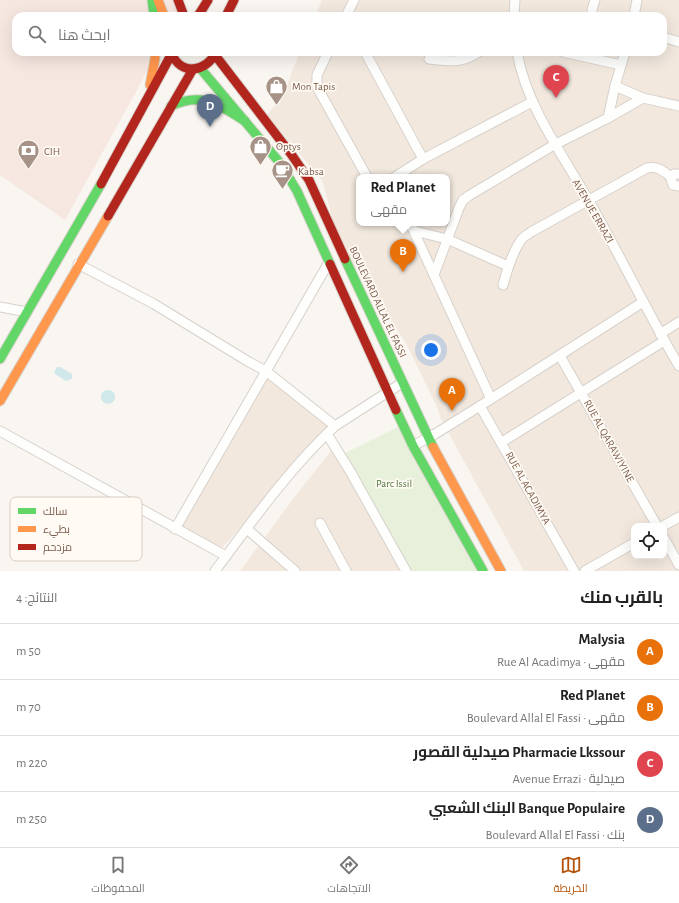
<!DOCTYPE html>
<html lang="ar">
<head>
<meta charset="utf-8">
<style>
  :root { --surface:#fff; --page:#f2f2f2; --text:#222; --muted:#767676; --line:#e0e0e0; --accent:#b45309 }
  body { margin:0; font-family:"Alegreya Sans",Cairo,sans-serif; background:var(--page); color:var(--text); direction:rtl }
  .controls { position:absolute; right:12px; bottom:12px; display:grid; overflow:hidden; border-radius:8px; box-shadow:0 4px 16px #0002 }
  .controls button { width:36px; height:36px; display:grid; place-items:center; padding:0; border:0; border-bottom:1px solid var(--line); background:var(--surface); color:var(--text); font:20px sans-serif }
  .you { position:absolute; left:431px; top:350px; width:14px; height:14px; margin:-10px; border:3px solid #fff; border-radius:50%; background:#1a73e8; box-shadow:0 0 0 6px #1a73e833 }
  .badge { display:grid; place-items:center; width:26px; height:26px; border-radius:50%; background:var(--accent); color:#fff; font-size:13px; font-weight:700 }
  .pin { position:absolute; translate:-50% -33px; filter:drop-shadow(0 1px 2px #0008) }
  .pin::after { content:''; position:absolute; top:21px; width:14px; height:12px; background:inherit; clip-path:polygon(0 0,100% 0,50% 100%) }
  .popup { position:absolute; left:356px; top:174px; width:94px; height:52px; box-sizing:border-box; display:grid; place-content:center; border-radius:8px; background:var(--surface); filter:drop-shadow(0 1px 3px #0005); font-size:13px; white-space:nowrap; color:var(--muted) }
  .popup b { font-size:15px; color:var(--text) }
  .popup::after { content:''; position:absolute; left:50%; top:100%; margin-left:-8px; border:8px solid transparent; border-top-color:var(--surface) }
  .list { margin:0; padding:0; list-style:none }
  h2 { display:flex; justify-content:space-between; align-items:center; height:52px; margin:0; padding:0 16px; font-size:17px }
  h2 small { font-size:13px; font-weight:400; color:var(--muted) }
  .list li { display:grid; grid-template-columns:26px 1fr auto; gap:12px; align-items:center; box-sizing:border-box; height:56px; padding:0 16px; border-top:1px solid var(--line) }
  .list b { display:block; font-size:15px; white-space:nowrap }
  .list p { margin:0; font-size:13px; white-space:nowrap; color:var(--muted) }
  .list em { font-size:13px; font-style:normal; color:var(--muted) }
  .icon { flex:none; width:22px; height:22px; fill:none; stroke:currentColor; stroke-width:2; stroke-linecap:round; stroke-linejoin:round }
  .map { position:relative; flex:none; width:679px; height:571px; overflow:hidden; direction:ltr }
  .search { position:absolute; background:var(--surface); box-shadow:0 4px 16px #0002; left:12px; right:12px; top:12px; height:44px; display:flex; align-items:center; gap:10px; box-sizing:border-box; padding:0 14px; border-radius:12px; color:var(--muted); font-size:15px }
  .sheet { height:276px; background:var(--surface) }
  nav { display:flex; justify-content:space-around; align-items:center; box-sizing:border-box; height:56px; border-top:1px solid var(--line); background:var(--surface); font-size:11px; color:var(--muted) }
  nav a { display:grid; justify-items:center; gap:2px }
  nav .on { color:var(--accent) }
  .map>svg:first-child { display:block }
  .residential { fill:#f2e8de; fill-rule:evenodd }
  .commercial { fill:#f6e8e1 }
  .green { fill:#e7f0db }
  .water { fill:#d0e8ea }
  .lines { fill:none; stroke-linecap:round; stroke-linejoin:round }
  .street-casing { stroke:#d7d1cb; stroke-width:11 }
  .fast-casing { stroke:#d9d2cb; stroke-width:11 }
  .slow-casing { stroke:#d9d2cb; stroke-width:11 }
  .jam-casing { stroke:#d9d2cb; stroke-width:11 }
  .street { stroke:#fefefd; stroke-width:9 }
  .fast { stroke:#63d668; stroke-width:9 }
  .slow { stroke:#ff974d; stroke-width:9 }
  .jam { stroke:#b3261e; stroke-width:9 }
  .labels { text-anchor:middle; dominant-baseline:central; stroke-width:3.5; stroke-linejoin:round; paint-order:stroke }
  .poi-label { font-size:11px; fill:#7a5c4d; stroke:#fffaf3; text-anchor:start }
  .street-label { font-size:11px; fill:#7a5c4d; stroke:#fffaf3 }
  .park-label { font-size:11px; fill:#537a41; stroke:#fffaf3 }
  .key { fill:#fffaf3; stroke:#d7cbc1; stroke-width:1 }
  .key-label { font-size:11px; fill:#7a5c4d }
</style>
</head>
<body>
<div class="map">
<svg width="679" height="571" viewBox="0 0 679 571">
  <rect width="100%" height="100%" fill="#f9f5f0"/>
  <g class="residential">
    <path d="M 322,0 L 679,0 L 679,571 L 524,571 L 441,419 L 437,407 L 407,345 L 339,243 L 322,180 L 267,116 L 284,92 L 300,52 L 663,52 L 663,16 L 315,16 ZM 359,177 L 447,177 L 447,223 L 359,223 ZM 634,526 L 664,526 L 664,556 L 634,556 Z"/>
    <polygon points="266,371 335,426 218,552 175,529"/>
    <polygon points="335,446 407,571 240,571 296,495"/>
  </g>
  <polygon class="commercial" points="0,0 182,0 175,16 16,16 16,52 158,52 65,220 0,175"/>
  <polygon class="green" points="398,427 477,571 407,571 343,454"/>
  <g class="water">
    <polygon points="57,367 60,367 72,374 72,379 66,381 55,374 54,372"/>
    <circle cx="108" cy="397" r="7"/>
  </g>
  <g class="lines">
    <defs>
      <g id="street">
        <polyline points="592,10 595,0"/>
        <polyline points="346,16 354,0"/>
        <polyline points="514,16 515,0"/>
        <polyline points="634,16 637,0"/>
        <polyline points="663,37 679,42"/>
        <polyline points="328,52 317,75 317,87 367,177"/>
        <polyline points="365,52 423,159"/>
        <path d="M 517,52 C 527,108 562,153 589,201 C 620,255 647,312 679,366"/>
        <polyline points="563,52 621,65"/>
        <path d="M 429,59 C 449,61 461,64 479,52"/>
        <polyline points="615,86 643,98 679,106"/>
        <polyline points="608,118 643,98"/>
        <polyline points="679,174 674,174 671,179 673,185 679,186"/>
        <polyline points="395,177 423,159 532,102"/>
        <polyline points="410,223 491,399"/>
        <polyline points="414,231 447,239 508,266"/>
        <polyline points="78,264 154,304 249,362 266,371 335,426"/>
        <polyline points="434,275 459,208 463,200 470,195 554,145 608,118 615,86 625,52"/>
        <path d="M 503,285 C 507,270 512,253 521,240 C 523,237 527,235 531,232 L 647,168 C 658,166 663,171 671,177"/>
        <polyline points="0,307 27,312"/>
        <polyline points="660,334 679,322"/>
        <polyline points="560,356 657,526"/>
        <polyline points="480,406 574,571"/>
        <polyline points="0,431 226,556"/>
        <polyline points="327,434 350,471 406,571"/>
        <polyline points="502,442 664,341"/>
        <polyline points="413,446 435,434 480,406 643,302"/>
        <polyline points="320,523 346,571"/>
        <polyline points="663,526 679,517"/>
        <polyline points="175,529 329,262"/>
        <polyline points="247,529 295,571"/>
        <polyline points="664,538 679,565"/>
        <path d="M 215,571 C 253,520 289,469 335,426 L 402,383"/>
        <polyline points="585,571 634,543"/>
      </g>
      <g id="fast">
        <polyline points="152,0 154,16"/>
        <polyline points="200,68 280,163 297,191 330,264"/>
        <path d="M 171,106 C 202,91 219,105 245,121"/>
        <polyline points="345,259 433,447"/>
        <polyline points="0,359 101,184"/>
        <polyline points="396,410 413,446 483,571"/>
      </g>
      <g id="slow">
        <polyline points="158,0 164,16"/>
        <polyline points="150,85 155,59 155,52"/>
        <polyline points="0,401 108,216"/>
        <polyline points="433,447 501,571"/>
      </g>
      <g id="jam">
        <polyline points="178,0 184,16"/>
        <polyline points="198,16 208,0"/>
        <polyline points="226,16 234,0"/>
        <path d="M 171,52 C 180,76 206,73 216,52"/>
        <polyline points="215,55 291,154 309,180 345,259"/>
        <polyline points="101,184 171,55"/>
        <polyline points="108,216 193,69"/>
        <polyline points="330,264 396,410"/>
      </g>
    </defs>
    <use href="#street" class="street-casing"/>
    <use href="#fast" class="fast-casing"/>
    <use href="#slow" class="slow-casing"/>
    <use href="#jam" class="jam-casing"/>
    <use href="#street" class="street"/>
    <use href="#fast" class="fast"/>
    <use href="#slow" class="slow"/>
    <use href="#jam" class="jam"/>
  </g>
  <defs>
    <symbol id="shop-pin" viewBox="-11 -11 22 30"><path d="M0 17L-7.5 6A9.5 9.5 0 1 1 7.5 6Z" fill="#a69286" stroke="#fffaf3"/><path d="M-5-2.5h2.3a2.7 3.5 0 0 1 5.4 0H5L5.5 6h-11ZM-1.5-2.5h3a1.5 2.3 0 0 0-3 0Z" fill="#fff"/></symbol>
    <symbol id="bank-pin" viewBox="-11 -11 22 30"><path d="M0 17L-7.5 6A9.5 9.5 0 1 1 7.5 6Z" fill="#a69286" stroke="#fffaf3"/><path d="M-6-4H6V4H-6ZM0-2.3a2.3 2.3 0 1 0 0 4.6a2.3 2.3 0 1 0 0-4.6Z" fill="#fff"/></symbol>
    <symbol id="cafe-pin" viewBox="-11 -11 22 30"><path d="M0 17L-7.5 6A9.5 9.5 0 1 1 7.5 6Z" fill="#a69286" stroke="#fffaf3"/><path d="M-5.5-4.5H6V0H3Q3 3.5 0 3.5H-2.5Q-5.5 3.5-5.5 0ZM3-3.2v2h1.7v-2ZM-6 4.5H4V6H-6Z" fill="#fff"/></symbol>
  </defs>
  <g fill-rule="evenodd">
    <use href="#shop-pin" x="264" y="74" width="25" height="34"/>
    <use href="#shop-pin" x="248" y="134" width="25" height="34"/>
    <use href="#bank-pin" x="16" y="138" width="25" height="34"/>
    <use href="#cafe-pin" x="270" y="158" width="25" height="34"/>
  </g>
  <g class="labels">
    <g class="poi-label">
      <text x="292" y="86">Mon Tapis</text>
      <text x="276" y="146">Optys</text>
      <text x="44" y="151">CIH</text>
      <text x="298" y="171">Kabsa</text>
    </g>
    <g class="street-label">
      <text transform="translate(593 211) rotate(60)">AVENUE ERRAZI</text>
      <text transform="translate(378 302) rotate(65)">BOULEVARD ALLAL EL FASSI</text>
      <text transform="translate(609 441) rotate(61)">RUE AL QARAWIYINE</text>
      <text transform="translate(528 488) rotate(61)">RUE AL ACADIMYA</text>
    </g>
    <g class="park-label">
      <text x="394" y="483">Parc Issil</text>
    </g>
  </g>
  <rect x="10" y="497" width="132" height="64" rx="6" class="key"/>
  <rect x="18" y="508" width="18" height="6" fill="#63d668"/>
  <rect x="18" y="526" width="18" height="6" fill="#ff974d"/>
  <rect x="18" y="544" width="18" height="6" fill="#b3261e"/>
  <g class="key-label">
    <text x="43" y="515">سالك</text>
    <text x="43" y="533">بطيء</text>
    <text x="43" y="551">مزدحم</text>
  </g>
</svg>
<div class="controls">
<button><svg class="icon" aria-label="locate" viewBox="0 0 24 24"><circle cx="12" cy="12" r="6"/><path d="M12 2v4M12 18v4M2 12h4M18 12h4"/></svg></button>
</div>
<div class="you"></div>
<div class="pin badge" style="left:452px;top:411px;background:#e8710a">A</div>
<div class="pin badge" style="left:403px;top:272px;background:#e8710a">B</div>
<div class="popup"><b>Red Planet</b>مقهى</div>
<div class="pin badge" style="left:556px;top:98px;background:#e0444e">C</div>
<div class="pin badge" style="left:210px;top:127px;background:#5c6f8a">D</div>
<div class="search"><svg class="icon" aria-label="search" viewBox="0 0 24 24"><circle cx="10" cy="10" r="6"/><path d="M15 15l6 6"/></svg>ابحث هنا</div>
</div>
<section class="sheet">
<h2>بالقرب منك<small>النتائج: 4</small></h2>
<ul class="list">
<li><span class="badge" style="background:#e8710a">A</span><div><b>Malysia</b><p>مقهى · Rue Al Acadimya</p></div><em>50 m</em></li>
<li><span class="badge" style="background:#e8710a">B</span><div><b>Red Planet</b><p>مقهى · Boulevard Allal El Fassi</p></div><em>70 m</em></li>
<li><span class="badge" style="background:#e0444e">C</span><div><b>Pharmacie Lkssour صيدلية القصور</b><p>صيدلية · Avenue Errazi</p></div><em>220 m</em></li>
<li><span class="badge" style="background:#5c6f8a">D</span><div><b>Banque Populaire البنك الشعبي</b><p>بنك · Boulevard Allal El Fassi</p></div><em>250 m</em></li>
</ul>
</section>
<nav>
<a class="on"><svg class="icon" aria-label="map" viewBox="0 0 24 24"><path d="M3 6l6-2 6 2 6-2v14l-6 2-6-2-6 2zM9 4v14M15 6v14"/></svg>الخريطة</a>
<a><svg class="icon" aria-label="directions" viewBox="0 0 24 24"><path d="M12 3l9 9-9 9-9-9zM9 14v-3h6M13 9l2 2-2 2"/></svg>الاتجاهات</a>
<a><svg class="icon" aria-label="saved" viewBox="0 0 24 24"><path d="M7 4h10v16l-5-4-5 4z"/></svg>المحفوظات</a>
</nav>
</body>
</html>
